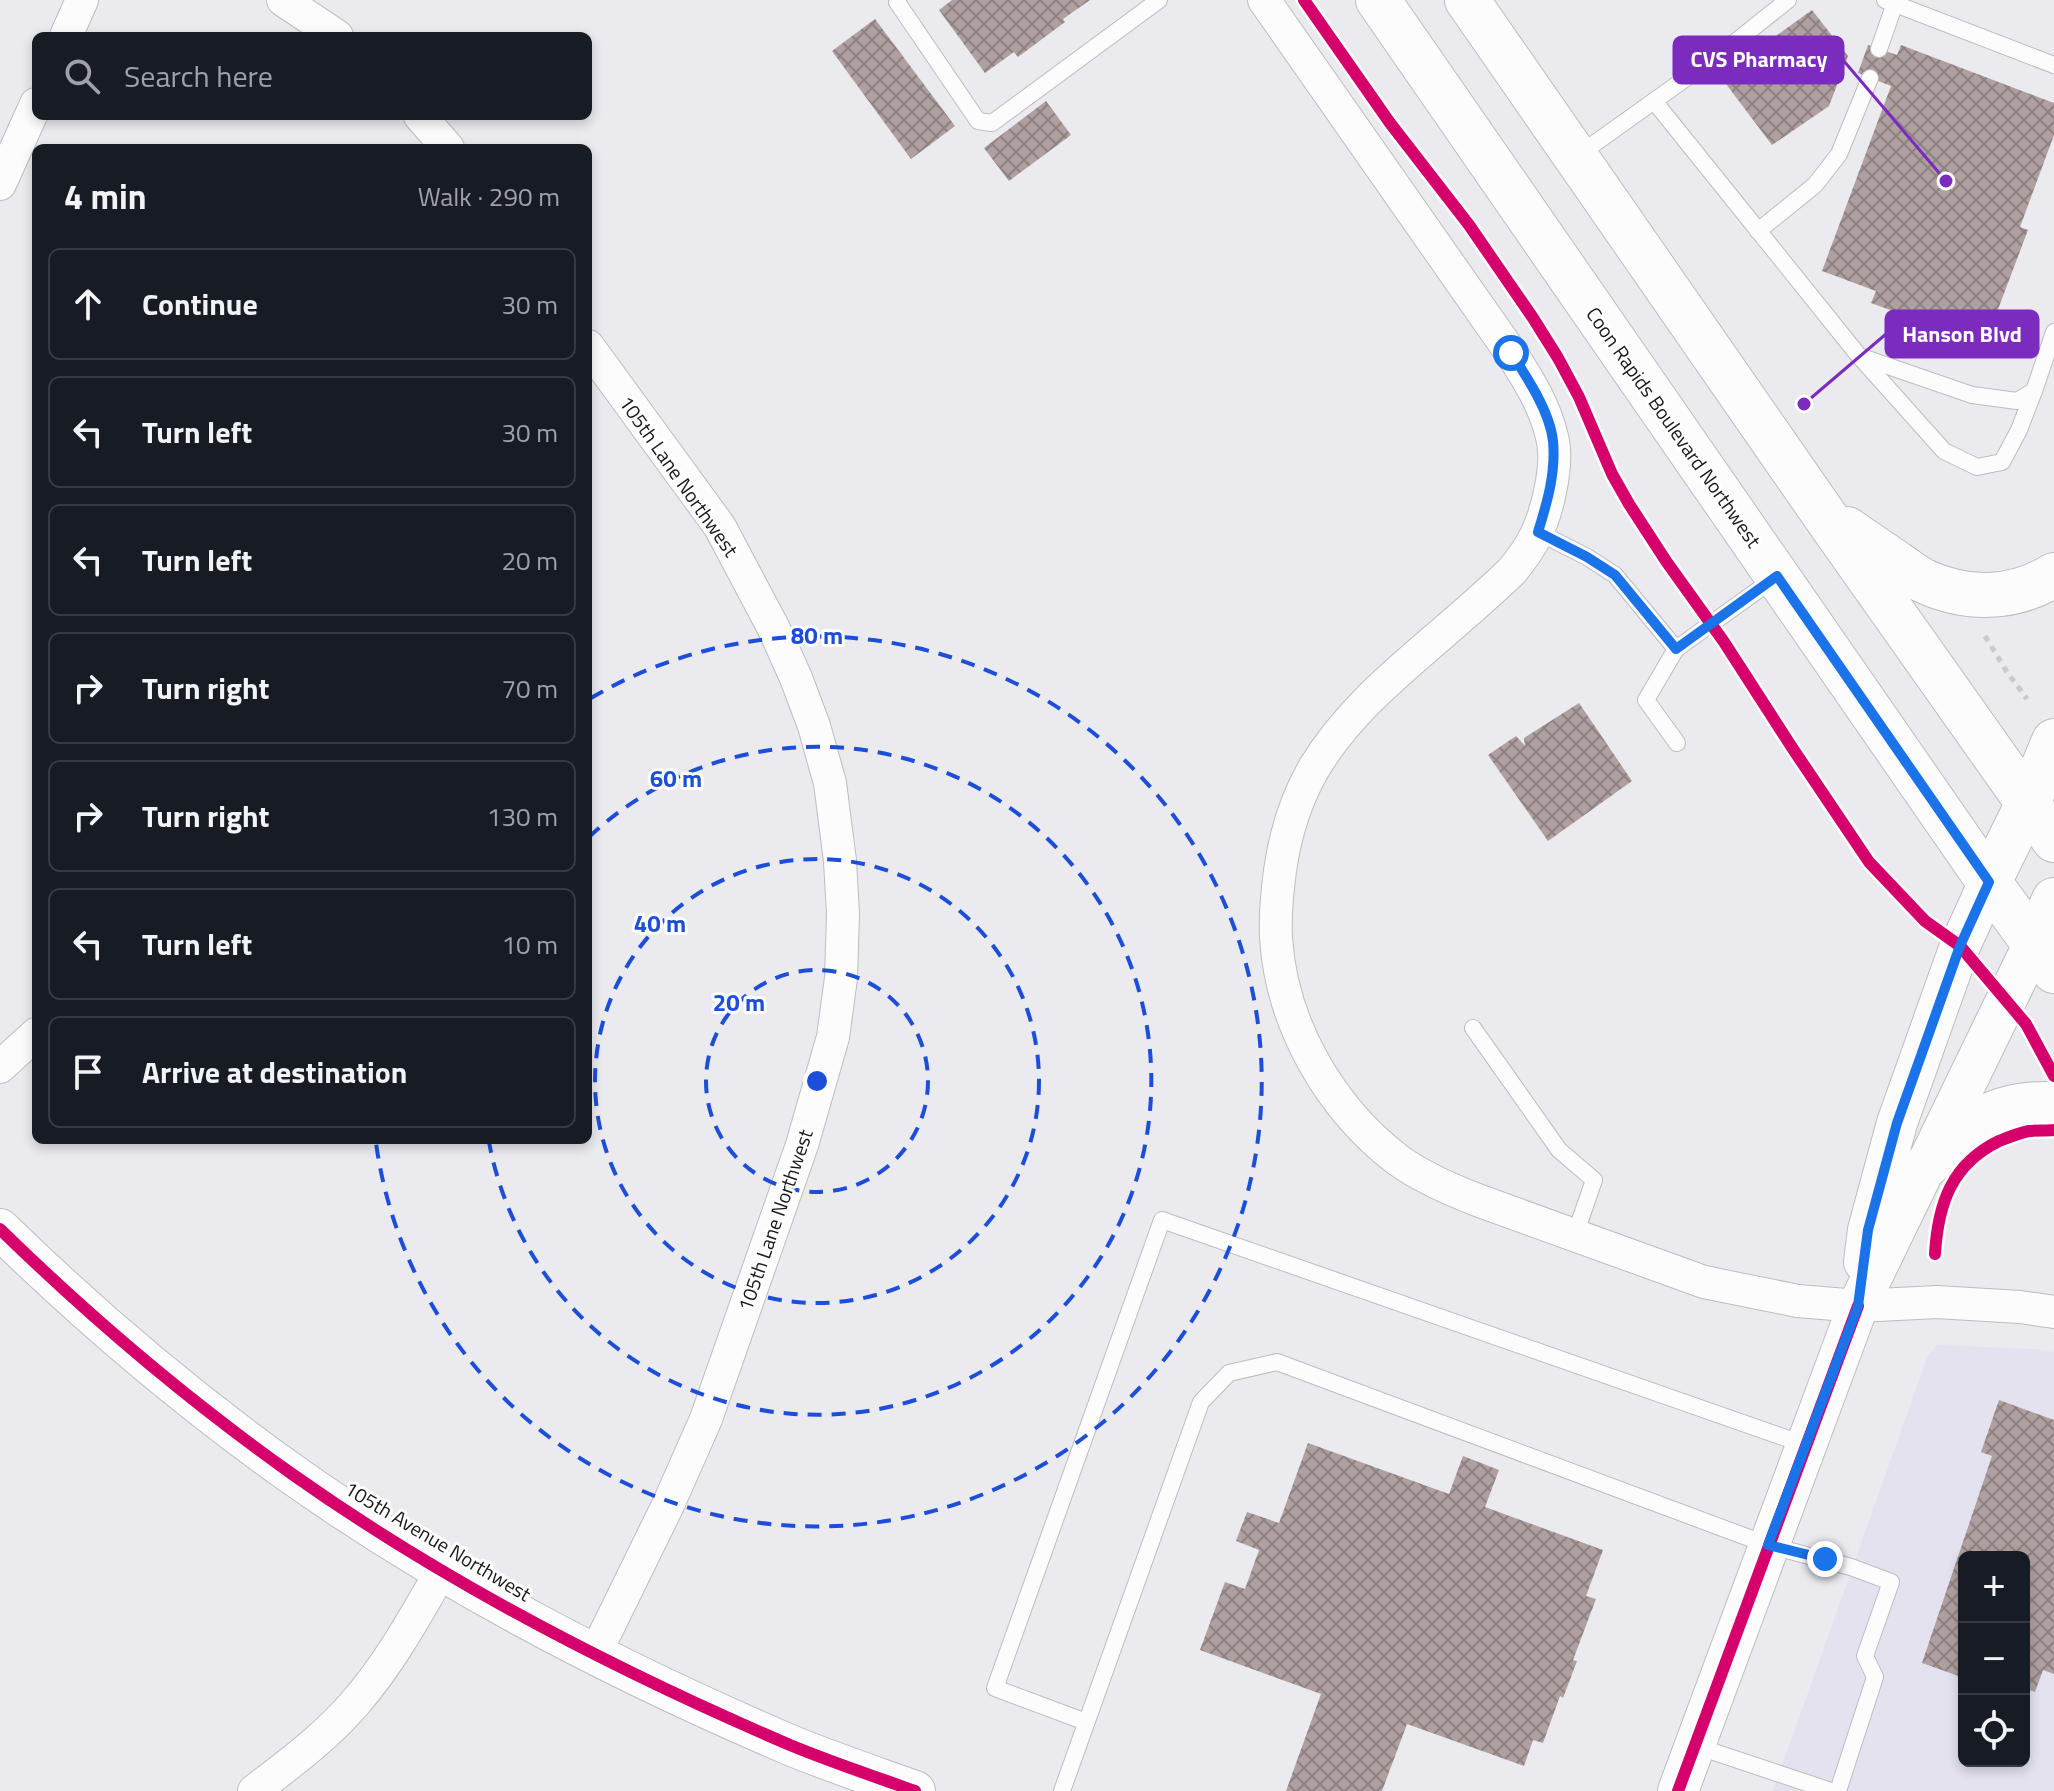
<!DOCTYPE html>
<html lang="en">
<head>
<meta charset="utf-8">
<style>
  :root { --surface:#171b24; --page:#20242c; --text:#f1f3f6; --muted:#9ea1a6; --line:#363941 }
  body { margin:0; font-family:"Titillium Web",sans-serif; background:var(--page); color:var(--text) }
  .controls { position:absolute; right:24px; bottom:24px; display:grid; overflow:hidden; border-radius:12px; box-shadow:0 4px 12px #0003 }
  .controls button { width:72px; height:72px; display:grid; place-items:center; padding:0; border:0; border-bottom:2px solid var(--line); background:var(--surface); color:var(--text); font:40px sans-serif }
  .stop { position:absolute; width:24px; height:24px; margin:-18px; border:6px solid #1a73e8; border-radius:50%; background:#fff }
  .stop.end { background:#1a73e8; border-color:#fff; box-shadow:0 2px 8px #0008 }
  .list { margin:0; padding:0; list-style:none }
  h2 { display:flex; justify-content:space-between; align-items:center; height:104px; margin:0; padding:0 32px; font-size:34px }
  h2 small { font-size:26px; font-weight:400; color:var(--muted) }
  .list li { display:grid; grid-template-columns:52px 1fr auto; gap:24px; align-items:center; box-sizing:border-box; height:112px; margin:0 16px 16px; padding:0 16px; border:2px solid var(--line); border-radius:12px }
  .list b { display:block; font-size:30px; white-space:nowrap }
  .list em { font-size:26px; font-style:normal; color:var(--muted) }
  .icon { flex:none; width:44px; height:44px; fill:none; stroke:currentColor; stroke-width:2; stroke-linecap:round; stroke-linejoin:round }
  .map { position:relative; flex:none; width:2054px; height:1791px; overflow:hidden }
  .search { position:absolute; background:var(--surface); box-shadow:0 4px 12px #0003; left:32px; top:32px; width:560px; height:88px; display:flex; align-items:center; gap:20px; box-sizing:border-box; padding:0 28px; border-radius:12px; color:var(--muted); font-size:30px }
  .panel { position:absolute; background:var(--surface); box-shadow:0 4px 12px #0003; left:32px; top:144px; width:560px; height:1000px; border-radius:12px }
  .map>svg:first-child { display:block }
  .commercial { fill:#e5e2f0; fill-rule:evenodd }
  .building { fill:url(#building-cross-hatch) }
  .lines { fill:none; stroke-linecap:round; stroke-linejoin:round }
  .service-casing { stroke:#bdbdc1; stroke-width:18 }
  .minor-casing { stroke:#bdbdc1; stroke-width:34 }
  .tertiary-casing { stroke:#bdbdc1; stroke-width:42 }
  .secondary-casing { stroke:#bdbdc1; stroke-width:46 }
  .path { stroke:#cacacc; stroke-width:5; stroke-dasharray:6 6; stroke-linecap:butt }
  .service { stroke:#fcfcfd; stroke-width:16 }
  .minor { stroke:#fcfcfd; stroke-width:32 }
  .tertiary { stroke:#fcfcfd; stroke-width:40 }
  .secondary { stroke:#fcfcfd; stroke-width:44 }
  .cycleway-casing { stroke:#fff; stroke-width:17 }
  .cycleway { stroke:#d6006c; stroke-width:12 }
  .route { stroke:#1a73e8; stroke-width:10 }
  .ring { fill:none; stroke:#1d4ed8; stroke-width:4; stroke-dasharray:14 10 }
  .labels { text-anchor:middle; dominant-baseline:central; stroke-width:6; stroke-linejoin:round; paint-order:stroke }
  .street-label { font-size:20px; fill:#18181c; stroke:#fff }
  .centre { fill:#1d4ed8; stroke:#fff; stroke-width:4 }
  .ring-label { font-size:24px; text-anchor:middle; font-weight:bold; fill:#1d4ed8; stroke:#fff; stroke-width:6; stroke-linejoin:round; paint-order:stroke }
  .leader { fill:none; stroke:#7b2cbf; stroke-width:3 }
  .callout-dot { fill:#7b2cbf; stroke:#fff; stroke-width:3 }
  .callout { fill:#7b2cbf; stroke:#7b2cbf; stroke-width:3 }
  .callout-label { font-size:22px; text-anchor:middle; font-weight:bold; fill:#fff }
</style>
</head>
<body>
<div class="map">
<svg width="2054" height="1791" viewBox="0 0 2054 1791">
  <defs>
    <pattern id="building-cross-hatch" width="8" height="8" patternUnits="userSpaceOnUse" patternTransform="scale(2)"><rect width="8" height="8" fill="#afa09f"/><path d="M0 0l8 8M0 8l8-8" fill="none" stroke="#8d8181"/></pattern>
  </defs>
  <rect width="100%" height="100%" fill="#eaeaef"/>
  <path class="commercial" d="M 1938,1345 L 2035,1349 L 2054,1352 L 2054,1791 L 1773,1791 L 1928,1355 ZM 1964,1557 L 2024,1557 L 2024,1761 L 1964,1761 Z"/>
  <g class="building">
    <polygon points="952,0 1090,0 1063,19 1065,22 1018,57 1014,52 985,73 939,10"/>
    <polygon points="1812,10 1848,56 1829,106 1772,145 1720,76"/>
    <polygon points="875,19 955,126 911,159 832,51"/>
    <polygon points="1868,45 1897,55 1901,45 2054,103 2054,135 2020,227 2028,230 1997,312 1991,323 1984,330 1961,336 1871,303 1876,291 1822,271 1891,86 1858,73"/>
    <polygon points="1046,101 1071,135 1009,181 984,148"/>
    <polygon points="1579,703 1632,781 1548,841 1488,755 1516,736 1525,746 1524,738"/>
    <polygon points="1999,1400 2054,1420 2054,1674 2043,1670 2035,1692 2027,1689 2024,1695 2024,1557 1964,1557 1964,1678 1922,1663 1992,1456 1981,1452"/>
    <polygon points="1308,1443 1449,1494 1463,1456 1499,1470 1485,1507 1603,1550 1586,1596 1596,1599 1573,1660 1577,1661 1563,1698 1560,1696 1543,1743 1533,1740 1524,1766 1407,1724 1382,1791 1286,1791 1321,1694 1200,1650 1225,1582 1245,1589 1259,1550 1236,1541 1247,1512 1279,1523"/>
  </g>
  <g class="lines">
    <defs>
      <g id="service">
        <polyline points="898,0 897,2 978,121 992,123 1159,0"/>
        <polyline points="1885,0 2054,65"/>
        <polyline points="1879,49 1895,3"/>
        <polyline points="1654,101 1859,356 1972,395 2017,401 2034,391 2054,332"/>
        <polyline points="1577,156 1724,51 1788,0"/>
        <polyline points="1758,231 1815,185 1839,154 1870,78"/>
        <polyline points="1860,357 1944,451 1977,467 2002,462 2019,430 2034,391"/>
        <polyline points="1538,532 1587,557 1615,575 1676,649 1775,578"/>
        <polyline points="1676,649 1646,700 1677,743"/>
        <polyline points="1473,1028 1559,1150 1594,1180 1575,1235"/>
        <polyline points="1086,1722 995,1688 1162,1220 1806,1445"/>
        <polyline points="1696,1746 1831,1791"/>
        <polyline points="1062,1791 1201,1402 1229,1373 1277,1362 1768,1545 1851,1567 1891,1582 1865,1656 1875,1677 1838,1791"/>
      </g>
      <g id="minor">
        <polyline points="283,0 337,36"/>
        <path d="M 1264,0 L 1511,353 C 1528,379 1545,406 1552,437 C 1559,463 1548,510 1536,535 C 1530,548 1521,560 1512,571 C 1486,596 1458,620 1430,644 C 1387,681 1344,718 1314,768 C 1296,799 1285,835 1280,871 C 1277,893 1275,915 1276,937 C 1281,1024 1330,1108 1398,1160 C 1423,1178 1451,1190 1480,1201 L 1704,1282 L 1798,1301 L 1858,1306 L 1937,1302 L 2020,1307 L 2054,1312"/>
        <polyline points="66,36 82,0"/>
        <polyline points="420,116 448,148"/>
        <polyline points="0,184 36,104"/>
        <polyline points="588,346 720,527 774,629 796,678 814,726 830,783 840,861 843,914 841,978 833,1037 802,1145 706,1419 668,1505 595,1654"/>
        <polyline points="0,1067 36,1034"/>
        <path d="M 254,1791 C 289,1764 326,1737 355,1703 C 390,1663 416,1615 442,1570"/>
      </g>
      <g id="tertiary">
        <path d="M 0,1229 C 91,1318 188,1400 292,1474 C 446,1583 617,1671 790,1745 C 831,1762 873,1776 915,1791"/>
        <polyline points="1864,1262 1868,1230 1897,1123 1960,946 1989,882"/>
        <polyline points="1678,1791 1858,1306 2034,943"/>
      </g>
      <g id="secondary">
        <polyline points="1378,0 1989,882 2054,971"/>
        <polyline points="1467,0 1832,526 2054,840"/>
        <path d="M 1847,529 C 1864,541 1881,552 1898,564 C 1907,570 1915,577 1924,581 C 1967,601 2014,600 2054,575"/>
        <polyline points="1989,882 2028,803 2054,741"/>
        <polyline points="2034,943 2054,900"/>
        <path d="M 1926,1166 C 1969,1125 1991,1102 2054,1104"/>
      </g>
    </defs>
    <use href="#service" class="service-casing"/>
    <use href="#minor" class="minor-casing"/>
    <use href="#tertiary" class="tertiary-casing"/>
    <use href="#secondary" class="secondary-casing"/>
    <polyline class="path" points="1985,636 2007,672 2027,699"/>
    <use href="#service" class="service"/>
    <use href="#minor" class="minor"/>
    <use href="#tertiary" class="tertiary"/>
    <use href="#secondary" class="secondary"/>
    <defs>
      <g id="cycleway">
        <polyline points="1304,0 1390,123 1469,225 1533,318 1558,358 1579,397 1612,474 1629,504 1666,561 1724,642 1793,749 1869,862 1925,921 1960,946 2026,1024 2054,1076"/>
        <path d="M 0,1229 C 91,1318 188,1400 292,1474 C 446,1583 617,1671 790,1745 C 831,1762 873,1776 915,1791"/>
        <path d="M 1935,1254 C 1938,1203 1952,1164 1999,1141 C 2009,1137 2019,1133 2029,1131 C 2037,1130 2046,1131 2054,1130"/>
        <polyline points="1678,1791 1858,1306"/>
      </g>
    </defs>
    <use href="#cycleway" class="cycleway-casing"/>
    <use href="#cycleway" class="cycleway"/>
  </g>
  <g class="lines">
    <path class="route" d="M 1511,353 C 1527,377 1550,412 1553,441 C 1556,473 1547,503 1538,532 L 1587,557 L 1615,575 L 1676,649 L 1777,576 L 1989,882 L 1960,946 L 1897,1123 L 1868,1230 L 1858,1306 L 1768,1545 L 1825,1559"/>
  </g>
  <g class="ring">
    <circle cx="817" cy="1081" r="111"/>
    <circle cx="817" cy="1081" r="222"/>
    <path d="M589 837A334 334 0 1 1 489 1142"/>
    <path d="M591 698A445 445 0 1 1 376 1143"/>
  </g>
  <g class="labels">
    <g class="street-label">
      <text transform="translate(1674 427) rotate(55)">Coon Rapids Boulevard Northwest</text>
      <text transform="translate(679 476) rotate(55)">105th Lane Northwest</text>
      <text transform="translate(775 1220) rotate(-71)">105th Lane Northwest</text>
      <text transform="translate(438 1541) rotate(31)">105th Avenue Northwest</text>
    </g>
  </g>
  <circle cx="817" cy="1081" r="12" class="centre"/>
  <g class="ring-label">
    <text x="817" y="644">80 m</text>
    <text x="676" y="787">60 m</text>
    <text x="660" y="932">40 m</text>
    <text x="739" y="1011">20 m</text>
  </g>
  <path class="leader" d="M1946 181L1843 60M1804 404L1886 334"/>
  <g class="callout-dot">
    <circle cx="1946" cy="181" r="8"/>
    <circle cx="1804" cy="404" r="8"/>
  </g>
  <g class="callout">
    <rect x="1674" y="37" width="169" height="46" rx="8"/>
    <rect x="1886" y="311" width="152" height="46" rx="8"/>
  </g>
  <g class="callout-label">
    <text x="1759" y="67">CVS Pharmacy</text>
    <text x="1962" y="342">Hanson Blvd</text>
  </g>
</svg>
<div class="controls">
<button>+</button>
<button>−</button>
<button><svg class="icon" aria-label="locate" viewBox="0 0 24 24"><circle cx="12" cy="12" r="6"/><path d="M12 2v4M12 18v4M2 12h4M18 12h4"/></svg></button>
</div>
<div class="stop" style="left:1511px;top:353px"></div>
<div class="stop end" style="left:1825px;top:1559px"></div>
<div class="search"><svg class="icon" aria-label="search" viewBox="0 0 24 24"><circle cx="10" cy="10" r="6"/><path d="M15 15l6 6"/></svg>Search here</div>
<section class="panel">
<h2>4 min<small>Walk · 290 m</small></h2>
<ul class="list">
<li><svg class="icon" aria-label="ahead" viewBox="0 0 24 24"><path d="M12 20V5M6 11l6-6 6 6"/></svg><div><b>Continue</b></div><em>30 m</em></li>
<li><svg class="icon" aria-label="left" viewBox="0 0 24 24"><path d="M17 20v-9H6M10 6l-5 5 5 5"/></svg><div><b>Turn left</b></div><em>30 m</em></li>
<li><svg class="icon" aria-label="left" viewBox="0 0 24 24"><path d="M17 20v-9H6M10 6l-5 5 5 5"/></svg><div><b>Turn left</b></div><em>20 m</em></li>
<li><svg class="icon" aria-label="right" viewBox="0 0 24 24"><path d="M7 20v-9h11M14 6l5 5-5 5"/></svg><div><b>Turn right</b></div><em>70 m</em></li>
<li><svg class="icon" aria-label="right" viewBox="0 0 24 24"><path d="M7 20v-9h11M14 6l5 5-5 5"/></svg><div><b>Turn right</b></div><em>130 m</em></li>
<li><svg class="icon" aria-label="left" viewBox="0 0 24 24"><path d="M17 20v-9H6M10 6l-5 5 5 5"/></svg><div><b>Turn left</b></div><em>10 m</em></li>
<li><svg class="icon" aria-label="arrive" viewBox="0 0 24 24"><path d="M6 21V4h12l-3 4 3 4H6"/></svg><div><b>Arrive at destination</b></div></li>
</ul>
</section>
</div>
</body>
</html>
